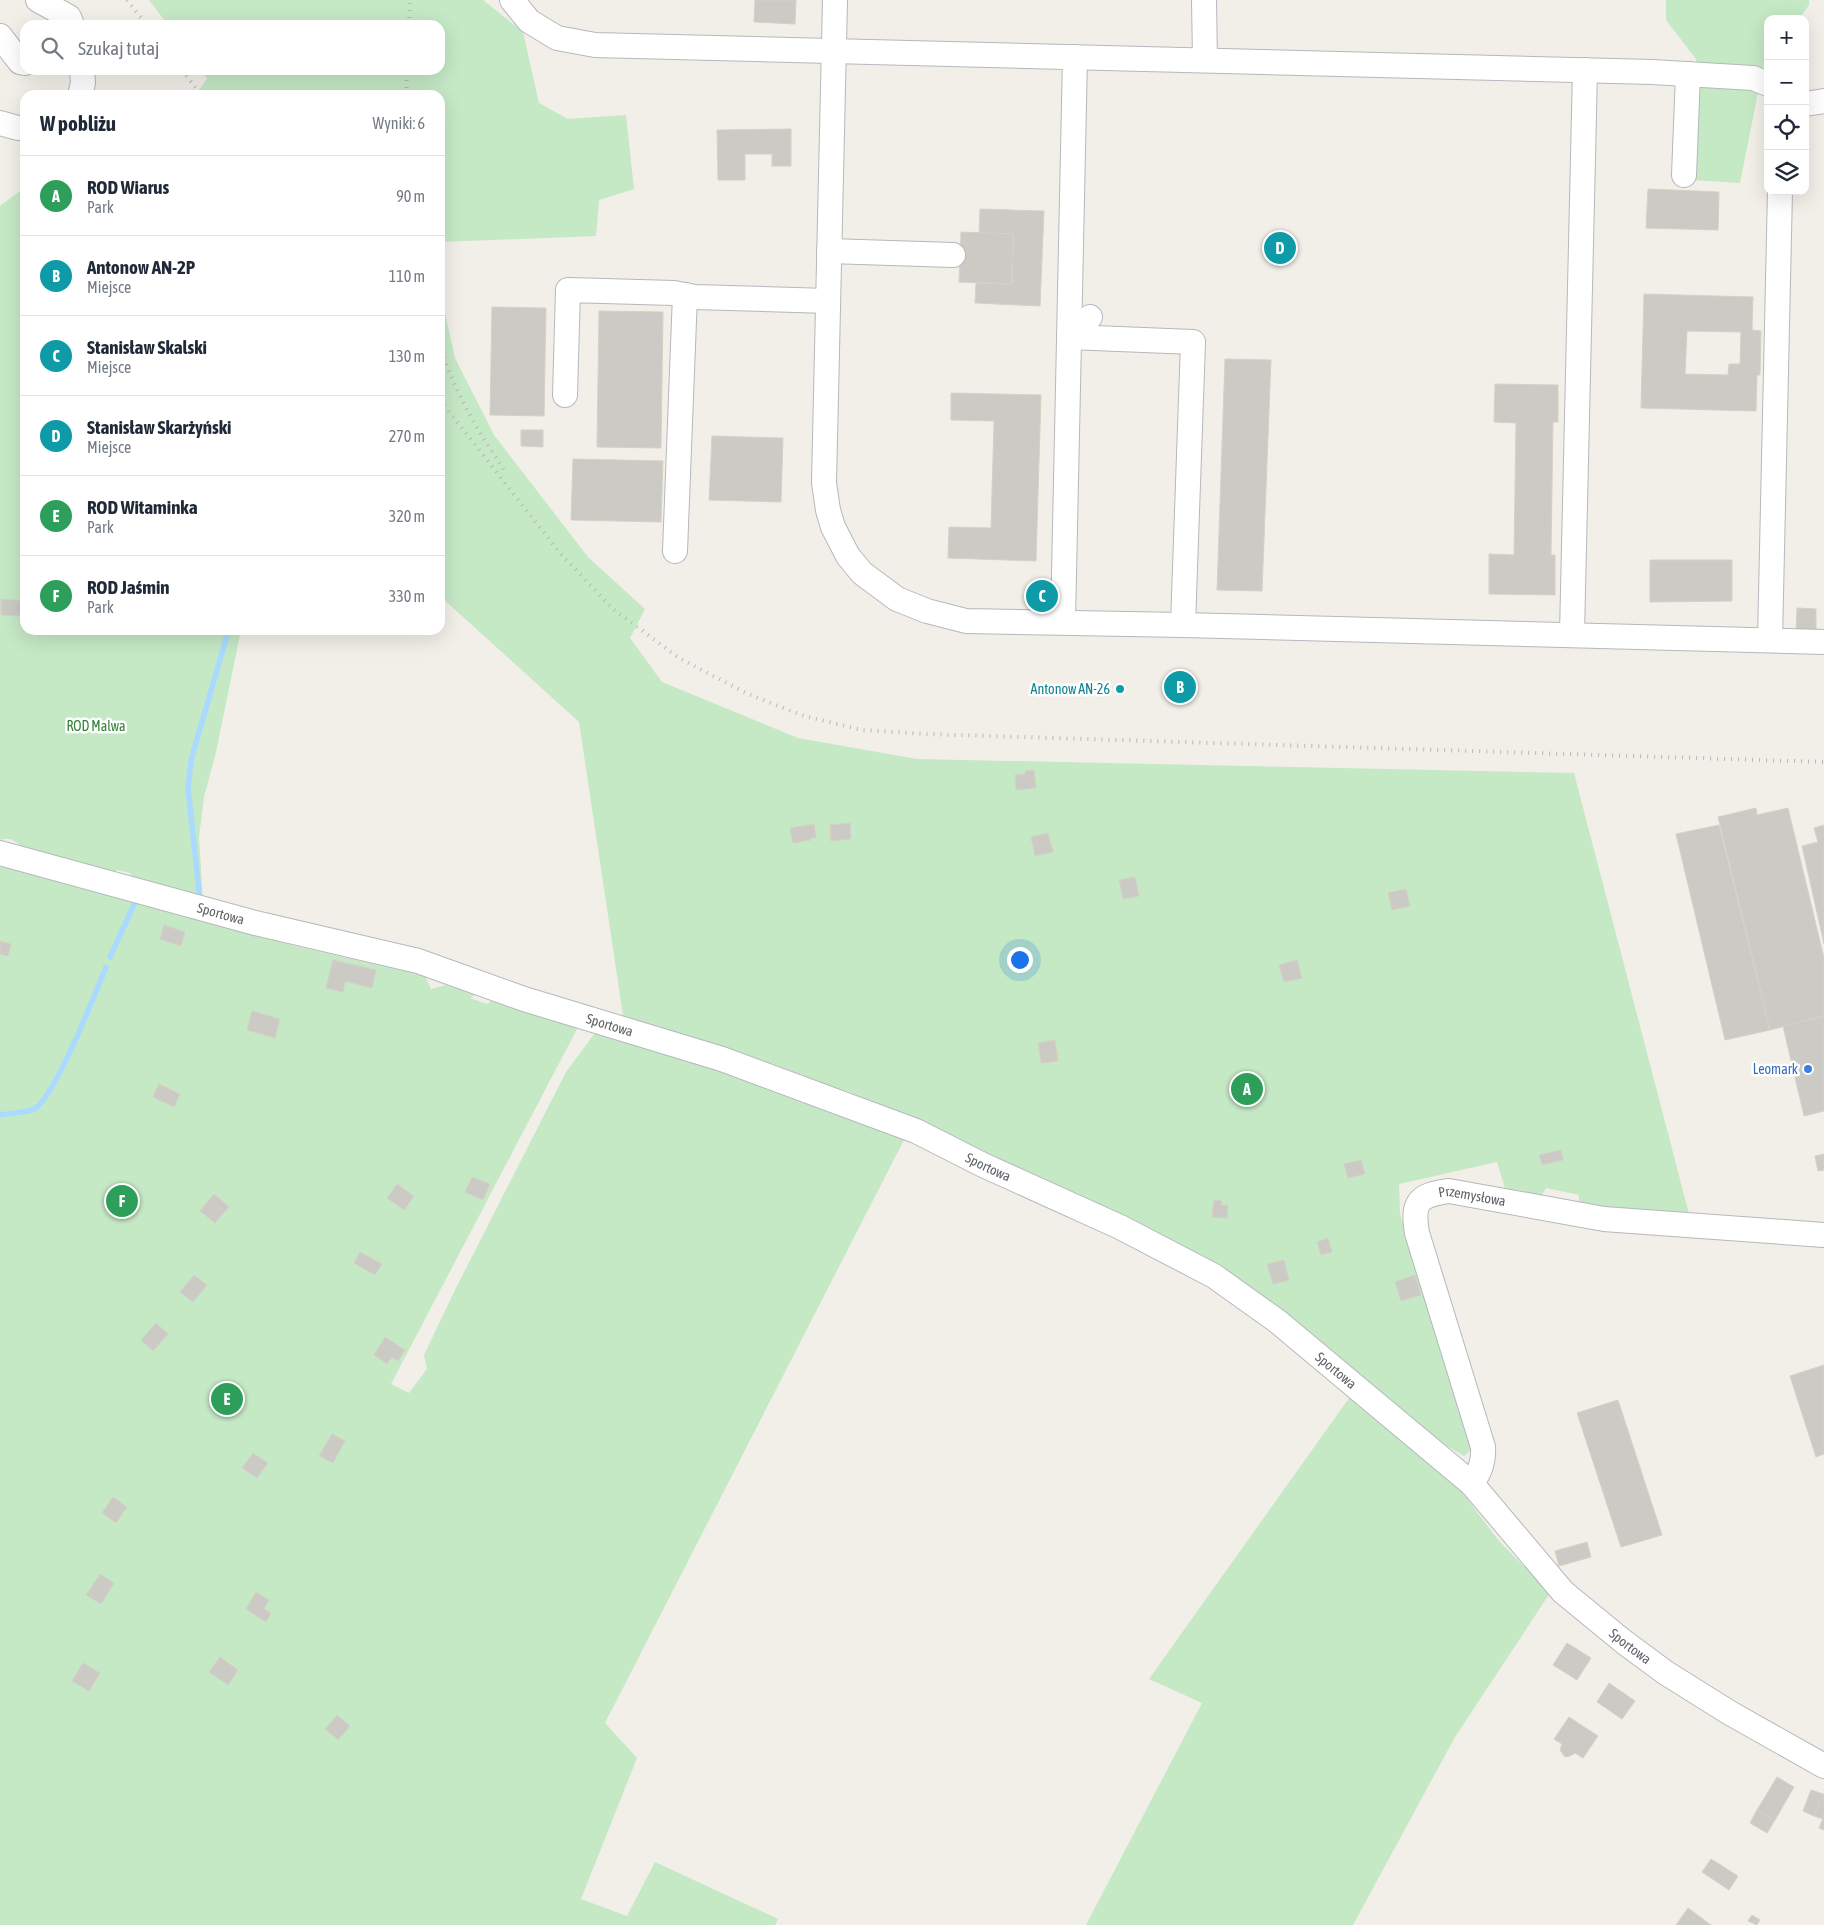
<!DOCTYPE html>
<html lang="pl">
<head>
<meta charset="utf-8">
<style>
  :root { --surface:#fff; --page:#f2f2f3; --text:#1f2937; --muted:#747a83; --line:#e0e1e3; --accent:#1a73e8 }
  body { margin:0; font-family:"Asap Condensed",sans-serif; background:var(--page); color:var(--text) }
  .controls { position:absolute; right:15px; top:15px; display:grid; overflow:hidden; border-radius:10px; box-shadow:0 5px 20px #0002 }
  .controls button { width:45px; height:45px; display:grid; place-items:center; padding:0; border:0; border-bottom:1px solid var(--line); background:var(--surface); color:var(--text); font:25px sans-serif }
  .you { position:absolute; left:1019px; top:959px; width:18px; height:18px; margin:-12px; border:4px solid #fff; border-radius:50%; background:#1a73e8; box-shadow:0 0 0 8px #1a73e833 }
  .badge { display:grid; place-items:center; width:32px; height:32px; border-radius:50%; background:var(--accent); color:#fff; font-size:16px; font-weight:700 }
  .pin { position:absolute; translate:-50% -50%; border:2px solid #fff; box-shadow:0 1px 5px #0006 }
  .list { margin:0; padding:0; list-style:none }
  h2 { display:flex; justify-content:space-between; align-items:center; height:65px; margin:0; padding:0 20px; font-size:21px }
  h2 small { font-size:16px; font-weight:400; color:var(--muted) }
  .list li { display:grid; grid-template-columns:32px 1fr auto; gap:15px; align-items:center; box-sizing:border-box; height:80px; padding:0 20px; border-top:1px solid var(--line) }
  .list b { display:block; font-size:19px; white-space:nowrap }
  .list p { margin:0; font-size:16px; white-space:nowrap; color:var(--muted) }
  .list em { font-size:16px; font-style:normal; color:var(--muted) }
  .icon { flex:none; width:28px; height:28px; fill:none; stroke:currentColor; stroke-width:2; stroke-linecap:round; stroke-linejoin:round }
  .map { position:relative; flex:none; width:1824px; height:1925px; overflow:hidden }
  .search { position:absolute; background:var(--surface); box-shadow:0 5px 20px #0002; left:20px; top:20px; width:425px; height:55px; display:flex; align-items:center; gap:12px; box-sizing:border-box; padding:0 18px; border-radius:15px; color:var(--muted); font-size:19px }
  .panel { position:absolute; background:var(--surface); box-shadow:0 5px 20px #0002; left:20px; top:90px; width:425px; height:545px; border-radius:15px }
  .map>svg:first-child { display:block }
  .green { fill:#c5e8c5 }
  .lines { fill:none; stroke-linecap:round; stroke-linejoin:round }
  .stream { stroke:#aadaff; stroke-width:5.5 }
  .building { fill:#cccac5; stroke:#d6d1c6; fill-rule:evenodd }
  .minor-casing { stroke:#b5b8bc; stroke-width:26 }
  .minor { stroke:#fff; stroke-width:24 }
  .rail { stroke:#b6b7b8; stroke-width:4; stroke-dasharray:1 6; stroke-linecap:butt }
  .culture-dot { fill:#0f9aa8; stroke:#fff; stroke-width:2 }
  .shop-dot { fill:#3f7fe0; stroke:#fff; stroke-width:2 }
  .labels { text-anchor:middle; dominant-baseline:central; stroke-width:5; stroke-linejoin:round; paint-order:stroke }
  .culture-label { font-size:14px; fill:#0d838f; stroke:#fff; text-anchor:end }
  .park-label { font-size:14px; fill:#348238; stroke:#fff }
  .street-label { font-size:14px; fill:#5f6368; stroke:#fff }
  .shop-label { font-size:14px; fill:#366cbe; stroke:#fff; text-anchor:end }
</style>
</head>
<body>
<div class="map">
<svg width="1824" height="1925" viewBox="0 0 1824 1925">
  <rect width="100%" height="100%" fill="#f1efe8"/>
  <g class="green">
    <polygon points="149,0 483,0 523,32 539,103 568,119 626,115 634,189 599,200 596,236 440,242 440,95 195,95 207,79 202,70 440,70 440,25 168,25"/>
    <polygon points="1666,0 1809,0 1809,5 1799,19 1768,19 1768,61 1763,67 1740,183 1693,180 1696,59 1666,20"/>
    <path d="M 25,187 L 25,630 L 241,630 L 216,752 L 204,797 L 199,837 L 203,901 L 134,879 L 130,873 L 118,870 L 111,875 L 25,851 C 19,843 11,836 0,840 L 0,206 Z"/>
    <polygon points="440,291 455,358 494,435 588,557 645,609 630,638 662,682 798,738 917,759 1574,773 1689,1214 1579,1205 1579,1195 1546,1188 1540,1198 1519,1190 1506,1192 1497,1162 1399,1184 1400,1214 1473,1434 1473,1448 1464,1456 1442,1443 1366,1386 1066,1194 848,1091 821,1086 624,1022 579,722 440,596"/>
    <polygon points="0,862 295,946 425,976 431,989 446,985 475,995 470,998 487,1004 493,999 578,1027 391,1384 409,1393 427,1369 424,1355 455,1290 566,1072 595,1033 658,1046 906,1136 605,1723 637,1758 581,1899 627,1916 655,1862 778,1919 775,1925 0,1925"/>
    <polygon points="1352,1394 1455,1483 1499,1541 1550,1593 1455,1737 1353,1925 1086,1925 1202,1703 1149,1679"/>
  </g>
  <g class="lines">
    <g class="stream">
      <polyline points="200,901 188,788 191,760 228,632"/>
      <polyline points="110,957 137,898"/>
      <path d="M 0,1115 C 10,1113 25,1113 34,1109 C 54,1099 96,992 106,967"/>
    </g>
  </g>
  <g class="building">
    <polygon points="755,0 796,0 795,24 754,22"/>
    <polygon points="791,129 791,166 772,166 772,154 745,154 745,180 718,180 717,130"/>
    <polygon points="1648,189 1719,192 1718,230 1646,228"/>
    <polygon points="980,209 1044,211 1040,306 975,303 976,283 1012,284 1013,234 979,233"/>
    <polygon points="961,232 1013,234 1012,284 959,282"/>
    <path d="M 1644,294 L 1753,297 L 1752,330 L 1761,331 L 1760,375 L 1757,375 L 1756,411 L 1641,408 ZM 1687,331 L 1741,332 L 1740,364 L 1729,364 L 1728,375 L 1685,374 Z"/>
    <polygon points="492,307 546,308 544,416 490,415"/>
    <polygon points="599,311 663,312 661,448 597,447"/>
    <polygon points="1225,359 1271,360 1262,591 1217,590"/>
    <polygon points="1495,384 1558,385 1558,422 1553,422 1551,555 1555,555 1555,595 1489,594 1489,554 1514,555 1516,423 1494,422"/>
    <polygon points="951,393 1041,395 1036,561 948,558 949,527 991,528 994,421 951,420"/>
    <polygon points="521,430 543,430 543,447 521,446"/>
    <polygon points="712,436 783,438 781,502 709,500"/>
    <polygon points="573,459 663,461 661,522 571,520"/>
    <polygon points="1650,560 1732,560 1732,601 1650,602"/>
    <polygon points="1,599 25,601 25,616 1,615"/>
    <polygon points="1797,608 1816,609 1816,631 1796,630"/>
    <polygon points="1034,770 1036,788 1016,790 1015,775 1025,774 1025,771"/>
    <polygon points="1756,808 1757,815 1788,808 1824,958 1824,1016 1770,1030 1718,817"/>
    <polygon points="850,823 851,839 831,841 830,825"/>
    <polygon points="814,824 816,838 811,838 811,840 793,843 790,828"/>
    <polygon points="1719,825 1770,1030 1725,1040 1676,834"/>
    <polygon points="1824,825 1824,944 1802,846 1818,842 1814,828"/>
    <polygon points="1048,833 1053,852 1035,856 1031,837"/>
    <polygon points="1135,877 1139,896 1123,899 1119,880"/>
    <polygon points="1406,889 1410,906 1392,910 1388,893"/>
    <polygon points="164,925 185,932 181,946 160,939"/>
    <polygon points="0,941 11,944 8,956 0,954"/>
    <polygon points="333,960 376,970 372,988 345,981 343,992 326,988"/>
    <polygon points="1297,960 1302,978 1284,982 1279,965"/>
    <polygon points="252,1011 280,1019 275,1038 247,1030"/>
    <polygon points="1824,1016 1824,1111 1804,1116 1783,1026"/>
    <polygon points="1055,1040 1058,1061 1041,1063 1038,1043"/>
    <polygon points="159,1084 180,1094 174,1107 153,1097"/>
    <polygon points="1561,1150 1563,1160 1542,1165 1539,1155"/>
    <polygon points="1824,1154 1824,1170 1818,1171 1815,1156"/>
    <polygon points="1361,1160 1365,1174 1348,1178 1344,1164"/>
    <polygon points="472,1177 490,1184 483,1200 465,1192"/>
    <polygon points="397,1184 414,1196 404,1210 387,1198"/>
    <polygon points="214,1194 229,1207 215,1223 200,1211"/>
    <polygon points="1214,1200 1222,1201 1221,1205 1228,1205 1227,1218 1212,1217"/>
    <polygon points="1328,1238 1332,1252 1321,1255 1317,1242"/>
    <polygon points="360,1252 382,1264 375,1275 354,1263"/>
    <polygon points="1284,1260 1289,1280 1273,1284 1267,1264"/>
    <polygon points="194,1275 207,1285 193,1302 180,1292"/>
    <polygon points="1415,1275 1421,1295 1401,1301 1395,1282"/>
    <polygon points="156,1323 168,1334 153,1351 141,1340"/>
    <polygon points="385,1337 405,1350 398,1361 392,1357 387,1364 374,1355"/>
    <polygon points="1824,1365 1824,1454 1816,1457 1790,1376"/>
    <polygon points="1618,1400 1662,1535 1621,1547 1577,1413"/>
    <polygon points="332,1434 345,1441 333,1463 319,1456"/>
    <polygon points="253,1453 268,1463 257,1478 242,1468"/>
    <polygon points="113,1497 127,1507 116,1523 102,1513"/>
    <polygon points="1587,1542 1591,1557 1559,1566 1555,1551"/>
    <polygon points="100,1574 114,1583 101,1604 86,1595"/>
    <polygon points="256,1592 269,1600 264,1609 271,1613 266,1622 246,1609"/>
    <polygon points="1567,1643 1591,1658 1577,1680 1553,1665"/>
    <polygon points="220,1657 238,1670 228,1685 209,1672"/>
    <polygon points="83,1663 100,1673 89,1691 72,1681"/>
    <polygon points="1609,1683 1635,1701 1622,1719 1597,1702"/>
    <polygon points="337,1715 350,1726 338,1740 325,1729"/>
    <polygon points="1569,1717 1598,1736 1583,1758 1575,1753 1570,1756 1565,1757 1560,1750 1562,1744 1554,1739"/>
    <polygon points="1777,1777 1794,1787 1775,1820 1757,1810"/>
    <polygon points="1811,1790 1823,1794 1814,1816 1803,1811"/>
    <polygon points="1823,1794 1824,1794 1824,1830 1819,1828 1823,1819 1814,1816"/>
    <polygon points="1757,1810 1775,1820 1767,1833 1750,1823"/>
    <polygon points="1711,1859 1738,1876 1729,1890 1702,1872"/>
    <polygon points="1688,1908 1711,1925 1676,1925"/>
    <polygon points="1752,1915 1760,1920 1757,1925 1748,1921"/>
  </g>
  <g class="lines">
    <defs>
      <g id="minor">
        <polyline points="38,0 69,17 72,25"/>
        <polyline points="512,0 529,21 557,38 595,45 1652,72 1753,78 1768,84"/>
        <polyline points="835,0 824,483 828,510 833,527 848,556 862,573 897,599 927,611 966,621 1183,625 1824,642"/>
        <polyline points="1204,0 1205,60"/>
        <polyline points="0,36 20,62 25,63"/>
        <polyline points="80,95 83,83 82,70"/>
        <polyline points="1805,104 1824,101"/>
        <polyline points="0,123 18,128 25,128"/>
        <polyline points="1684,175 1688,74"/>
        <polyline points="829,251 953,255"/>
        <polyline points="1090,317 1069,337 1193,342 1183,625"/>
        <polyline points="565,395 568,290 674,293 695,297 828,301"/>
        <polyline points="675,551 685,295"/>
        <polyline points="1063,622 1075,57"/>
        <polyline points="1572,634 1585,70"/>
        <polyline points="1770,640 1780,191"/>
        <path id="s1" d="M 0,853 L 255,923 L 418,961 L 524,999 L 722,1059 L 916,1131 L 983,1165 L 1120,1227 L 1214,1276 L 1277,1321 L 1472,1484 L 1563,1592 L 1624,1642 L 1666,1673 L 1730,1713 L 1824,1766"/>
        <path id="s2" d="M 1472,1484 C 1480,1471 1484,1462 1483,1447 L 1417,1233 C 1412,1202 1418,1195 1449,1191 L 1604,1219 L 1824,1235"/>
      </g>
    </defs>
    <use href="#minor" class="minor-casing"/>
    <use href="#minor" class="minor"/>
    <g class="rail">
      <polyline points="127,0 147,25"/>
      <polyline points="409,25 410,0"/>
      <polyline points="182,70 201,95"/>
      <polyline points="406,95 407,70"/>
      <path d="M 440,344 C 453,391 480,435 507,474"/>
      <polyline points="440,400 560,553 613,609 679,658 748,694 804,716 862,730 926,734 1824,762"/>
    </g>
  </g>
  <circle class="culture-dot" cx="1120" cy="689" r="5"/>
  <circle class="shop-dot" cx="1808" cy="1069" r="5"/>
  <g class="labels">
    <g class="culture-label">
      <text x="1110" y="689">Antonow AN-26</text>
    </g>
    <g class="park-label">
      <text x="96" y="726">ROD Malwa</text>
    </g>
    <g class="street-label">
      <text stroke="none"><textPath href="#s1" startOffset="229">Sportowa</textPath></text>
      <text stroke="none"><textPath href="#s1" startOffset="634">Sportowa</textPath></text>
      <text stroke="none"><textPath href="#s1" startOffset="1039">Sportowa</textPath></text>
      <text stroke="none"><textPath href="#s2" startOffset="351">Przemysłowa</textPath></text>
      <text stroke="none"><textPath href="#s1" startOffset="1444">Sportowa</textPath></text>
      <text stroke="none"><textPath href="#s1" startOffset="1849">Sportowa</textPath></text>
    </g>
    <g class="shop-label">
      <text x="1798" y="1069">Leomark</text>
    </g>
  </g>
</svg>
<div class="controls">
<button>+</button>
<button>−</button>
<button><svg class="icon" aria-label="locate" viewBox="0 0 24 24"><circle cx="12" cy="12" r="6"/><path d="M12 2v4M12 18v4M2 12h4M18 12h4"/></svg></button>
<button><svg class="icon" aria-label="layers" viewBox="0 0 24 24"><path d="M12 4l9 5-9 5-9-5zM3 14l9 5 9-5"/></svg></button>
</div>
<div class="you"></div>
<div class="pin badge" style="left:1247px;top:1089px;background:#2e9e5b">A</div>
<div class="pin badge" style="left:1180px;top:687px;background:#0f9aa8">B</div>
<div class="pin badge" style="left:1042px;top:596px;background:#0f9aa8">C</div>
<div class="pin badge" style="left:1280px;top:248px;background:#0f9aa8">D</div>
<div class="pin badge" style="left:227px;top:1399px;background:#2e9e5b">E</div>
<div class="pin badge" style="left:122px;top:1201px;background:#2e9e5b">F</div>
<div class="search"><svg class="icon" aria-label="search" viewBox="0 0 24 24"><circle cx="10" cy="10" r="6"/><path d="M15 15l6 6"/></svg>Szukaj tutaj</div>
<section class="panel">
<h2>W pobliżu<small>Wyniki: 6</small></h2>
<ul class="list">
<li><span class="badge" style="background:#2e9e5b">A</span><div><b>ROD Wiarus</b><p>Park</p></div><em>90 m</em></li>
<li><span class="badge" style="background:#0f9aa8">B</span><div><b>Antonow AN-2P</b><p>Miejsce</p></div><em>110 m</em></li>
<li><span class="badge" style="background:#0f9aa8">C</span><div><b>Stanisław Skalski</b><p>Miejsce</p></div><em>130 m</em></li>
<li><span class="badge" style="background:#0f9aa8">D</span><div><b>Stanisław Skarżyński</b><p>Miejsce</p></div><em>270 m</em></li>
<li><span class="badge" style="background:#2e9e5b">E</span><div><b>ROD Witaminka</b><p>Park</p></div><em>320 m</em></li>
<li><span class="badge" style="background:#2e9e5b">F</span><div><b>ROD Jaśmin</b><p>Park</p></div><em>330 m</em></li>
</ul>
</section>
</div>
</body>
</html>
